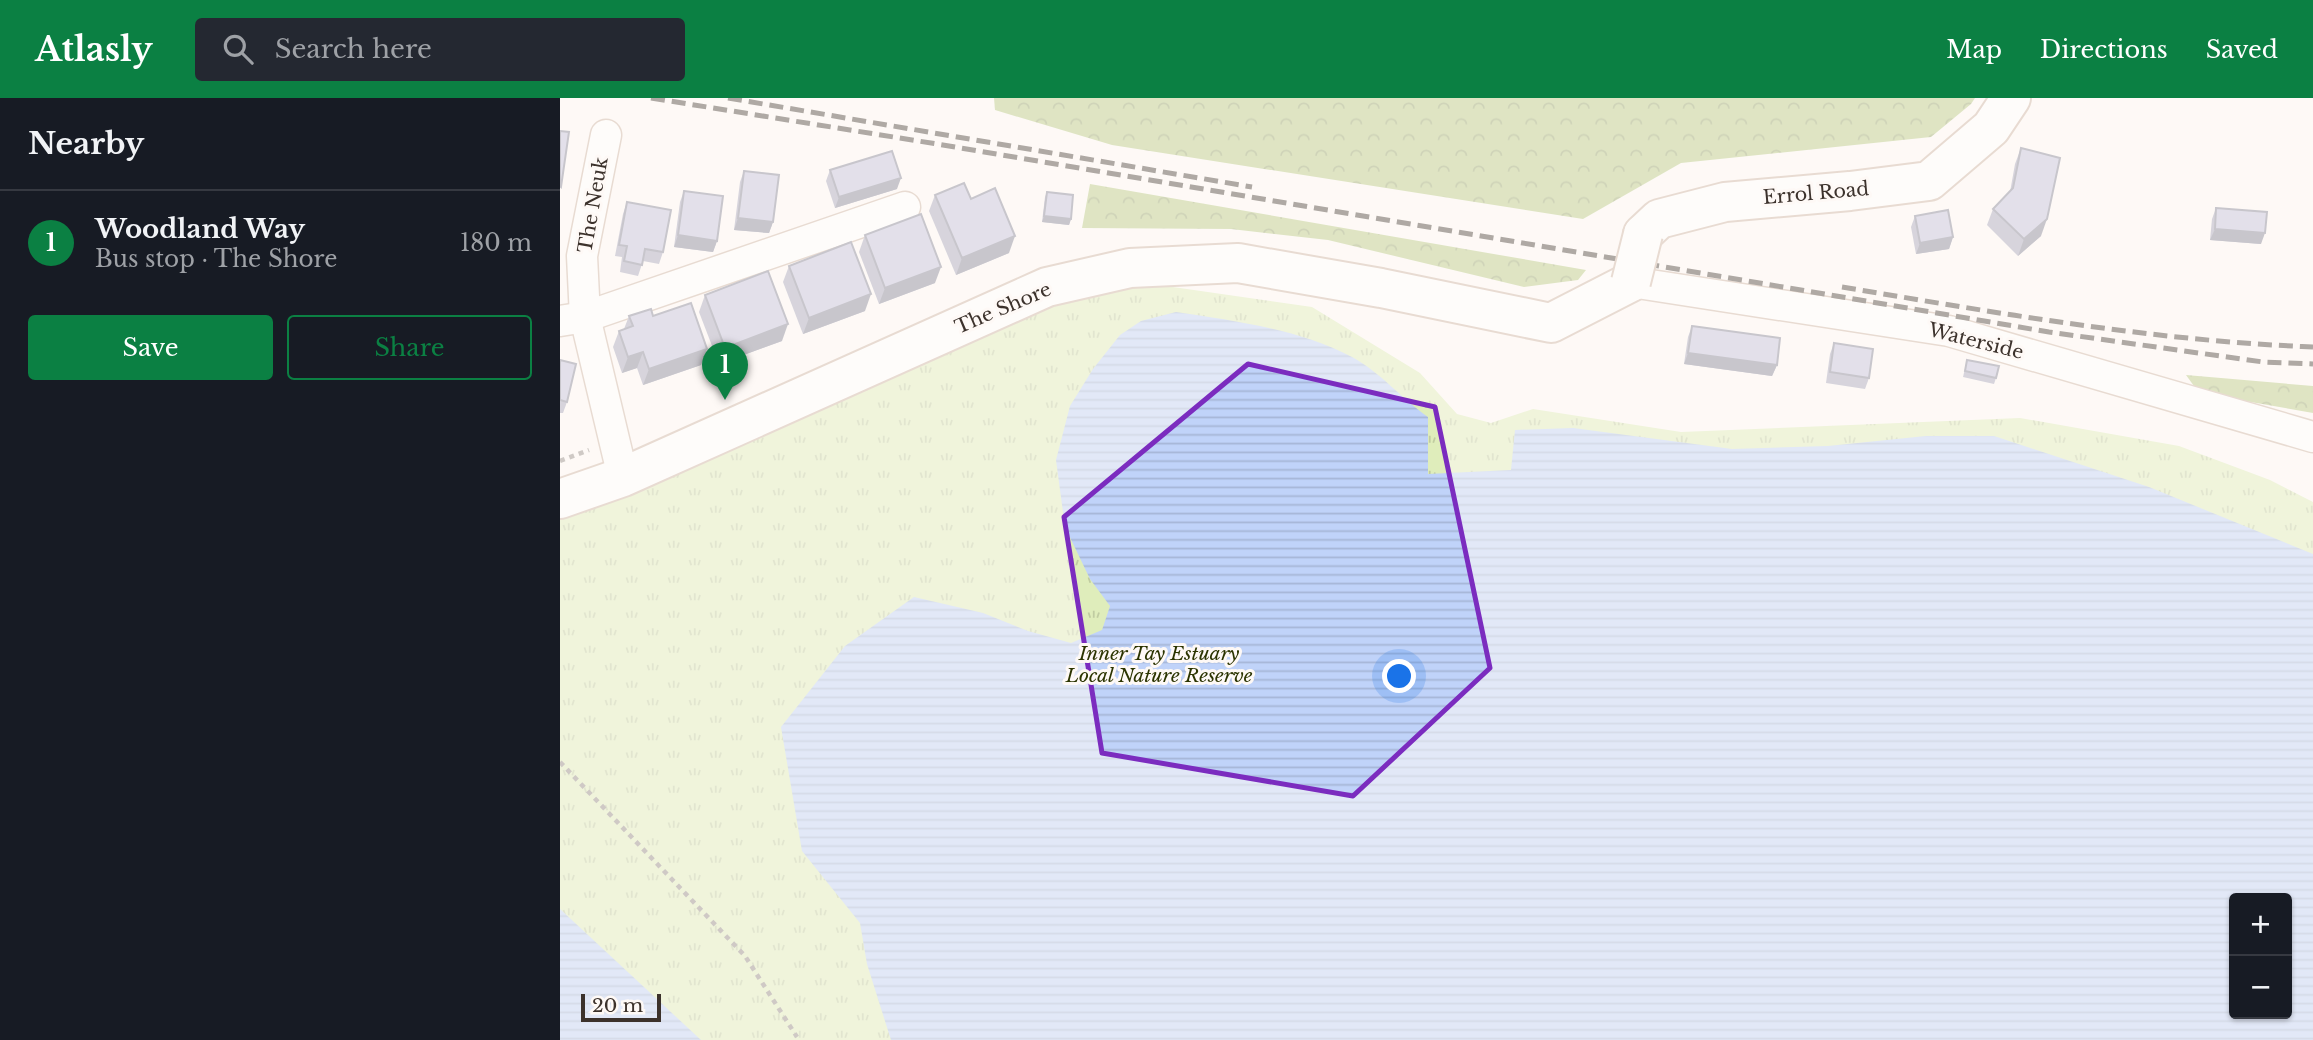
<!DOCTYPE html>
<html lang="en">
<head>
<meta charset="utf-8">
<style>
  :root { --surface:#171b24; --page:#242831; --text:#f1f3f6; --muted:#9ea1a6; --line:#363941; --accent:#0b8043 }
  body { margin:0; font-family:"Libre Baskerville",serif; background:var(--page); color:var(--text) }
  .controls { position:absolute; right:21px; bottom:21px; display:grid; overflow:hidden; border-radius:7px; box-shadow:0 2px 5px #0004 }
  .controls button { width:63px; height:63px; display:grid; place-items:center; padding:0; border:0; border-bottom:2px solid var(--line); background:var(--surface); color:var(--text); font:35px sans-serif }
  .scale { position:absolute; left:21px; bottom:18px; width:80px; box-sizing:border-box; padding-left:7px; border:4px solid #3c322c; border-top:0; font-size:19px; line-height:24px; white-space:nowrap; color:#3c322c; -webkit-text-stroke:5px #fef9f6; paint-order:stroke }
  .you { position:absolute; left:840px; top:579px; width:24px; height:24px; margin:-18px; border:5px solid #fff; border-radius:50%; background:#1a73e8; box-shadow:0 0 0 10px #1a73e833 }
  .badge { display:grid; place-items:center; width:46px; height:46px; border-radius:50%; background:var(--accent); color:#fff; font-size:23px; font-weight:700 }
  .pin { position:absolute; translate:-50% -58px; filter:drop-shadow(0 2px 4px #0008) }
  .pin::after { content:''; position:absolute; top:37px; width:24px; height:21px; background:inherit; clip-path:polygon(0 0,100% 0,50% 100%) }
  .list { margin:0; padding:0; list-style:none }
  h2 { display:flex; justify-content:space-between; align-items:center; height:91px; margin:0; padding:0 28px; font-size:30px }
  h2 small { font-size:23px; font-weight:400; color:var(--muted) }
  .list li { display:grid; grid-template-columns:46px 1fr auto; gap:21px; align-items:center; box-sizing:border-box; height:105px; padding:0 28px; border-top:2px solid var(--line) }
  .list b { display:block; font-size:26px; white-space:nowrap }
  .list p { margin:0; font-size:23px; white-space:nowrap; color:var(--muted) }
  .list em { font-size:23px; font-style:normal; color:var(--muted) }
  .actions { display:flex; gap:14px; padding:21px 28px }
  .actions a { flex:1; padding:16px 0; border:2px solid var(--accent); border-radius:7px; text-align:center; font-size:24px; color:var(--accent) }
  .actions .main { background:var(--accent); color:#fff }
  .icon { flex:none; width:38px; height:38px; fill:none; stroke:currentColor; stroke-width:2; stroke-linecap:round; stroke-linejoin:round }
  .map { position:relative; flex:none; width:1753px; height:942px; overflow:hidden }
  header { display:flex; align-items:center; gap:42px; box-sizing:border-box; height:98px; padding:0 35px; background:var(--accent); color:#fff }
  header strong { font-size:33px }
  nav { display:flex; gap:38px; margin-inline-start:auto; font-size:24px }
  .search { width:490px; height:63px; background:var(--page); display:flex; align-items:center; gap:18px; box-sizing:border-box; padding:0 24px; border-radius:7px; color:var(--muted); font-size:26px }
  main { display:flex }
  aside { flex:1; background:var(--surface) }
  .map>svg:first-child { display:block }
  .forest { fill:url(#forest-crowns) }
  .park { fill:url(#park-tufts); fill-rule:evenodd }
  .water { fill:url(#water-rules); fill-rule:evenodd }
  .lines { fill:none; stroke-linecap:round; stroke-linejoin:round }
  .street-casing { stroke:#cfb7a7; stroke-width:33 }
  .secondary-casing { stroke:#cfb7a7; stroke-width:42 }
  .path { stroke:#978f8b; stroke-width:4.5; stroke-dasharray:5 5; stroke-linecap:butt }
  .street { stroke:#fff; stroke-width:30 }
  .secondary { stroke:#fff; stroke-width:38 }
  .rail { stroke:#504741; stroke-width:5; stroke-dasharray:14 7; stroke-linecap:butt }
  .secondary-bridge-casing { stroke:#cfb7a7; stroke-width:42; stroke-linecap:butt }
  .secondary-bridge { stroke:#fff; stroke-width:38 }
  .wall { fill:#a8a7bd }
  .shaded-wall { fill:#88889a }
  .building { fill:#c3c2dc; stroke:#88889a; stroke-width:2 }
  .marked { fill:none; stroke:#7b2cbf; stroke-width:5; stroke-linejoin:round }
  .labels { text-anchor:middle; dominant-baseline:central; stroke-width:6; stroke-linejoin:round; paint-order:stroke }
  .street-label { font-size:19px; fill:#3c322c; stroke:#fef9f6 }
  .park-label { font-size:19px; font-style:italic; fill:#2b3400; stroke:#fef9f6 }
</style>
</head>
<body>
<header>
<strong>Atlasly</strong>
<div class="search"><svg class="icon" aria-label="search" viewBox="0 0 24 24"><circle cx="10" cy="10" r="6"/><path d="M15 15l6 6"/></svg>Search here</div>
<nav><a>Map</a><a>Directions</a><a>Saved</a></nav>
</header>
<main>
<aside>
<h2>Nearby<small></small></h2>
<ul class="list">
<li><span class="badge">1</span><div><b>Woodland Way</b><p>Bus stop · The Shore</p></div><em>180 m</em></li>
</ul>
<div class="actions"><a class="main">Save</a><a>Share</a></div>
</aside>
<div class="map">
<svg width="1753" height="942" viewBox="0 0 1753 942">
  <defs>
    <pattern id="forest-crowns" width="20" height="18" patternUnits="userSpaceOnUse" patternTransform="scale(1.75)"><rect width="20" height="18" fill="#bacb86"/><path d="M2 6a3 3 0 1 1 6 0M12 15a3 3 0 1 1 6 0" fill="none" stroke="#98a56e"/></pattern>
    <pattern id="park-tufts" width="24" height="20" patternUnits="userSpaceOnUse" patternTransform="scale(1.75)"><rect width="24" height="20" fill="#dfedbb"/><path d="M3 7l-1-3M5 7V3M7 7l1-3M15 17l-1-3M17 17v-4M19 17l1-3" fill="none" stroke="#c0cca1"/></pattern>
    <pattern id="water-rules" width="6" height="5" patternUnits="userSpaceOnUse" patternTransform="scale(1.75)"><rect width="6" height="5" fill="#c0d3f9"/><path d="M0 2.5h6" fill="none" stroke="#a6b6d6"/></pattern>
  </defs>
  <rect width="100%" height="100%" fill="#fef9f6"/>
  <g class="forest">
    <polygon points="434,0 1415,0 1411,6 1371,39 1121,65 1023,121 552,47 435,12"/>
    <polygon points="530,86 1026,172 1018,182 964,189 768,142 671,131 522,130"/>
    <polygon points="1626,277 1753,288 1753,315 1639,295"/>
  </g>
  <path class="park" d="M 578,184 L 752,209 L 860,275 L 897,316 L 931,325 L 973,311 L 1121,334 L 1460,320 L 1619,348 L 1710,382 L 1753,404 L 1753,942 L 0,942 L 0,418 L 493,200 ZM 1674,800 L 1727,800 L 1727,916 L 1674,916 Z"/>
  <g class="water">
    <path d="M 616,214 C 675,223 739,231 792,259 C 820,274 842,301 868,319 L 868,376 L 951,372 L 955,332 L 1013,330 L 1172,351 L 1268,348 L 1366,338 L 1434,338 L 1589,389 L 1753,456 L 1753,942 L 331,942 L 307,866 L 300,825 L 242,753 L 221,629 L 285,548 L 354,499 L 423,515 L 468,533 L 511,545 L 542,532 L 550,508 L 530,481 L 505,429 L 496,362 L 510,308 L 533,271 L 560,237 L 581,223 ZM 1727,800 L 1727,916 L 1674,916 L 1674,800 Z"/>
    <polygon points="0,811 141,942 0,942"/>
  </g>
  <g class="lines">
    <defs>
      <g id="street">
        <polyline points="46,37 22,158 25,219 63,379"/>
        <polyline points="1071,184 1389,233 1753,339"/>
        <polyline points="0,223 25,219 345,109"/>
      </g>
      <g id="secondary">
        <polyline points="1083,136 1099,121 1165,104 1290,93 1369,83 1431,30 1451,0"/>
        <polyline points="0,401 63,379 487,189 570,170 678,165 821,190 991,225 1071,184"/>
      </g>
    </defs>
    <use href="#street" class="street-casing"/>
    <use href="#secondary" class="secondary-casing"/>
    <g class="path">
      <polyline points="0,363 29,352"/>
      <polyline points="0,664 185,858 237,939"/>
    </g>
    <use href="#street" class="street"/>
    <use href="#secondary" class="secondary"/>
    <g class="rail">
      <polyline points="91,0 377,46 1489,234 1703,264 1753,266"/>
      <polyline points="168,0 692,89"/>
      <path d="M 1282,189 C 1438,215 1595,243 1753,249"/>
    </g>
    <defs>
      <polyline id="secondary-bridge" points="1071,184 1083,136"/>
    </defs>
    <use href="#secondary-bridge" class="secondary-bridge-casing"/>
    <use href="#secondary-bridge" class="secondary-bridge"/>
  </g>
  <g class="wall">
    <polygon points="1461,50 1481,138 1458,158 1427,127 1433,111 1450,94 1455,66"/>
    <polygon points="270,72 337,91 275,110 266,83"/>
    <polygon points="184,73 213,124 209,135 174,132 180,84"/>
    <polygon points="124,93 157,143 153,154 114,149 120,104"/>
    <polygon points="487,94 511,121 509,127 482,124 485,99"/>
    <polygon points="375,97 411,101 449,155 396,177 369,113"/>
    <polygon points="67,104 103,154 99,166 83,163 78,178 60,174 62,159 55,158 63,116"/>
    <polygon points="1656,110 1701,146 1650,142 1652,121"/>
    <polygon points="1355,118 1393,139 1389,151 1356,156 1351,129"/>
    <polygon points="305,137 375,185 319,206 299,154"/>
    <polygon points="229,168 305,213 243,236 223,184"/>
    <polygon points="145,197 222,243 159,266 139,214"/>
    <polygon points="69,218 93,218 147,251 141,267 83,287 77,270 62,275 53,249 59,233 64,231"/>
    <polygon points="1132,228 1217,267 1212,278 1124,266 1128,239"/>
    <polygon points="1274,245 1309,280 1305,291 1266,285 1270,256"/>
    <polygon points="0,262 7,304 3,315 0,315"/>
    <polygon points="1407,262 1436,280 1434,286 1403,279"/>
  </g>
  <g class="shaded-wall">
    <polygon points="341,80 337,91 275,110 279,99"/>
    <polygon points="484,118 511,121 509,127 482,124"/>
    <polygon points="178,120 213,124 209,135 174,132"/>
    <polygon points="1487,121 1481,138 1458,158 1464,141"/>
    <polygon points="1655,131 1705,135 1701,146 1650,142"/>
    <polygon points="118,137 157,143 153,154 114,149"/>
    <polygon points="455,138 449,155 396,177 402,160"/>
    <polygon points="1393,139 1389,151 1356,156 1360,145"/>
    <polygon points="381,169 375,185 319,206 325,190"/>
    <polygon points="311,196 305,213 243,236 249,220"/>
    <polygon points="228,226 222,243 159,266 165,250"/>
    <polygon points="147,251 141,267 83,287 89,271"/>
    <polygon points="83,254 77,270 62,275 68,259"/>
    <polygon points="1128,255 1217,267 1212,278 1124,266"/>
  </g>
  <g class="building">
    <polygon points="0,33 9,34 1,89 0,88"/>
    <polygon points="1461,50 1500,60 1487,121 1464,141 1433,111 1453,90"/>
    <polygon points="332,53 341,80 279,99 270,72"/>
    <polygon points="184,73 219,77 213,124 178,120"/>
    <polygon points="404,85 411,101 435,90 455,138 402,160 375,97"/>
    <polygon points="124,93 163,98 157,143 118,137"/>
    <polygon points="487,94 513,97 511,121 484,118"/>
    <polygon points="67,104 111,112 103,154 85,151 82,167 64,163 67,148 59,147"/>
    <polygon points="1656,110 1707,114 1705,135 1655,131"/>
    <polygon points="1388,112 1393,139 1360,145 1355,118"/>
    <polygon points="361,116 381,169 325,190 305,137"/>
    <polygon points="291,144 311,196 249,220 229,168"/>
    <polygon points="208,173 228,226 165,250 145,197"/>
    <polygon points="131,205 147,251 89,271 83,254 68,259 59,233 73,228 69,218 91,211 93,218"/>
    <polygon points="1132,228 1220,240 1217,267 1128,255"/>
    <polygon points="1274,245 1313,251 1309,280 1270,274"/>
    <polygon points="0,262 16,266 7,304 0,302"/>
    <polygon points="1407,262 1439,268 1436,280 1405,273"/>
  </g>
  <path d="M0 0H1753V942H0ZM 688,266 L 875,309 L 930,570 L 793,698 L 542,655 L 504,419 Z" fill="#fef9f6" fill-opacity=".55" fill-rule="evenodd"/>
  <path class="marked" d="M 688,266 L 875,309 L 930,570 L 793,698 L 542,655 L 504,419 Z"/>
  <g class="labels">
    <g class="street-label">
      <text transform="translate(1256 95) rotate(-5)">Errol Road</text>
      <text transform="translate(33 107) rotate(-80)">The Neuk</text>
      <text transform="translate(443 210) rotate(-23)">The Shore</text>
      <text transform="translate(1416 243) rotate(14)">Waterside</text>
    </g>
    <g class="park-label">
      <text x="599" y="555">Inner Tay Estuary<tspan x="599" dy="22">Local Nature Reserve</tspan></text>
    </g>
  </g>
</svg>
<div class="controls">
<button>+</button>
<button>−</button>
</div>
<div class="scale">20 m</div>
<div class="you"></div>
<div class="pin badge" style="left:165px;top:302px">1</div>
</div>
</main>
</body>
</html>
